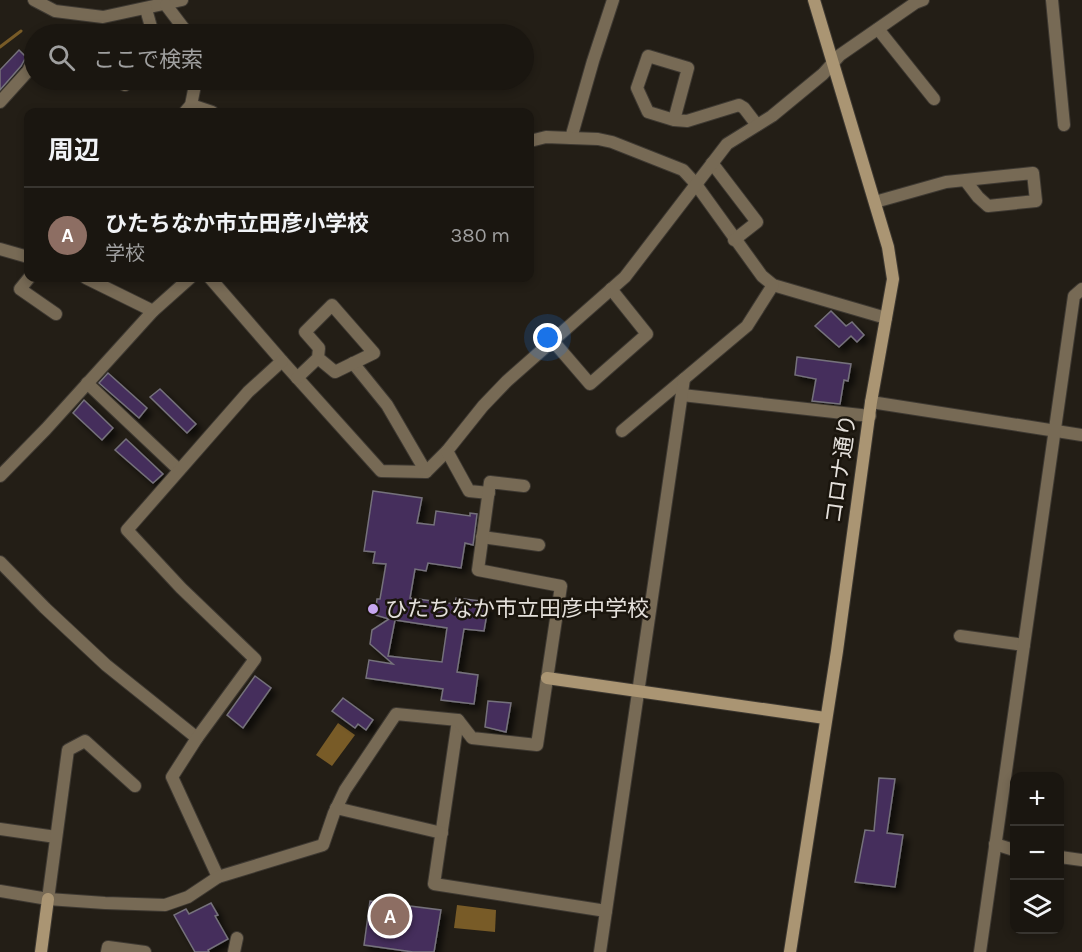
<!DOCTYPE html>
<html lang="ja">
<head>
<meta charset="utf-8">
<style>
  :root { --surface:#1a1610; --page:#231f19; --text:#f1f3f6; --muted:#9f9f9f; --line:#383530; --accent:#c7a6f0 }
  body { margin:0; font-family:Karla,"Noto Sans JP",sans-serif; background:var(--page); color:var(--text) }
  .controls { position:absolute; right:18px; bottom:18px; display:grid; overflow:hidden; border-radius:12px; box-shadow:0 3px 9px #0003 }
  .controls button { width:54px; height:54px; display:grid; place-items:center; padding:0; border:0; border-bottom:2px solid var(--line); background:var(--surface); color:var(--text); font:30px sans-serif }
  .you { position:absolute; left:548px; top:338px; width:21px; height:21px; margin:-15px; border:4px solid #fff; border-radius:50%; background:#1a73e8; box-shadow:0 0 0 9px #1a73e833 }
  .badge { display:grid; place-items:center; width:39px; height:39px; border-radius:50%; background:var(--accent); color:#fff; font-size:20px; font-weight:700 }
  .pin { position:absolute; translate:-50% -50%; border:3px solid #fff; box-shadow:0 2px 6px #0006 }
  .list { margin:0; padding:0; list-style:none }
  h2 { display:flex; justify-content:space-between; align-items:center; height:78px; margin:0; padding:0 24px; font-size:26px }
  h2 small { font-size:20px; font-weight:400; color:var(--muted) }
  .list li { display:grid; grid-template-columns:39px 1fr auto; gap:18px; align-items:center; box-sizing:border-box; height:96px; padding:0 24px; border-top:2px solid var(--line) }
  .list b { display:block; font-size:22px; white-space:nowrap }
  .list p { margin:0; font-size:20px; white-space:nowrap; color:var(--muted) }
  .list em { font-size:20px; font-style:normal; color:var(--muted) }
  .icon { flex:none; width:33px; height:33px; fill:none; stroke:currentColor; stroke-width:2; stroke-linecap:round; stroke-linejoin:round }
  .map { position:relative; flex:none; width:1082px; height:952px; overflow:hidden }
  .search { position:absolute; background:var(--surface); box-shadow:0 3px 9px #0003; left:24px; top:24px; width:510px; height:66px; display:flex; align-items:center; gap:15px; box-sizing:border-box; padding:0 21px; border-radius:33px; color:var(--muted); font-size:22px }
  .panel { position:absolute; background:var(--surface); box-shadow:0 3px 9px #0003; left:24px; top:108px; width:510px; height:174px; border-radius:12px }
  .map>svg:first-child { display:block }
  .water { fill:#785b27 }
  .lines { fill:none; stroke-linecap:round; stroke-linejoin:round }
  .stream { stroke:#785b27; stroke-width:3 }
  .building { fill:#442f5b; stroke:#75717b; stroke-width:1.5; fill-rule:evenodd; filter:url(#shadow) }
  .street-casing { stroke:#3e3932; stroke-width:14 }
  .secondary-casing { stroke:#3e3932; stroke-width:14 }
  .street { stroke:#776a55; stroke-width:12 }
  .secondary { stroke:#aa9573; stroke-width:12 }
  .poi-dot { fill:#c7a6f0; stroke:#1a150d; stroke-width:2 }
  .labels { text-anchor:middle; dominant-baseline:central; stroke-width:5; stroke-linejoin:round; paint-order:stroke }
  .street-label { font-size:22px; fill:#e4e0db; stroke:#1a150d }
  .poi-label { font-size:22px; fill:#e4e0db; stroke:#1a150d; text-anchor:start }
</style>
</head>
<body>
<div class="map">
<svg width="1082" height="952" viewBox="0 0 1082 952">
  <defs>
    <filter id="shadow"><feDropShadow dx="5" dy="5" stdDeviation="3" flood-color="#0009"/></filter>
  </defs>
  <rect width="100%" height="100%" fill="#231e16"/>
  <g class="water">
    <polygon points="338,723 355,735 332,766 316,755"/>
    <polygon points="457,905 496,910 495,932 454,928"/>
  </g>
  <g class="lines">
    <polyline class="stream" points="0,47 21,31"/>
  </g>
  <g class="building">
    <polygon points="19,50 26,57 21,66 0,90 0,70"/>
    <polygon points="831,311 846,326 852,322 864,335 857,342 851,336 839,347 815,326"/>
    <polygon points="797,357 851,364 848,381 844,380 840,404 812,401 816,379 795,375"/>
    <polygon points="108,373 147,408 139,418 99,383"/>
    <polygon points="160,389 196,424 187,433 150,397"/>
    <polygon points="84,400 113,428 102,440 73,413"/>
    <polygon points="126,439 163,474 153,483 115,450"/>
    <path d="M 373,491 L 422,498 L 417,523 L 434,525 L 436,511 L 470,516 L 470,513 L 477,514 L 473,545 L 465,543 L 461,568 L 428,563 L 426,571 L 415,569 L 410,598 L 455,604 L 456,598 L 489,602 L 484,631 L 464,629 L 457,672 L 478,675 L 474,704 L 441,700 L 443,689 L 366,678 L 369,660 L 393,664 L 370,644 L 372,630 L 389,619 L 375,615 L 377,599 L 380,599 L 386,564 L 373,563 L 375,552 L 364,551 ZM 395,620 L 447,628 L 442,662 L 388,656 Z"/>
    <polygon points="255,676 271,688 243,728 227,715"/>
    <polygon points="343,698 373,720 366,730 358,724 355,728 332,711"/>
    <polygon points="488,701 511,703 506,732 485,727"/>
    <polygon points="879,778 895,779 887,833 903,835 895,887 855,882 865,830 874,831"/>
    <polygon points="370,901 441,910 434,952 413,952 364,945"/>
    <polygon points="211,903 218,915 215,916 228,939 208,950 209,952 195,952 174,915 186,909 189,914"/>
  </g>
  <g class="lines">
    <defs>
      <g id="street">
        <polyline points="34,0 55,11 103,17 182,0"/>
        <polyline points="1052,0 1064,125"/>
        <polyline points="166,5 188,34"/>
        <polyline points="146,9 153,34"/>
        <polyline points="878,29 934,99"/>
        <polyline points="125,85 126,80"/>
        <polyline points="0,102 28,71 34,59"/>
        <polyline points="191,105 212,112"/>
        <polyline points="185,112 191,105 196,80"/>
        <polyline points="674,120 688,68 648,56 637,88 648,112 674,120 687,121 739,105 744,108 757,125"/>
        <polyline points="571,138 593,61 613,0"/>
        <polyline points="530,141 546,137 571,138 598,139 612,142 683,170 695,183 762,276 773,285 886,318"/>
        <polyline points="712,163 757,222 734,240"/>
        <polyline points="875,202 946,182 1033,173 1036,201 988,206 978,197 965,180"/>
        <polyline points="0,249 28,257"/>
        <polyline points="29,278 20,289 56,314"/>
        <polyline points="86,278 153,311"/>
        <polyline points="210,278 282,361 381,471 426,472 447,451 483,406 507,381 625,277 727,144 772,116 823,74 840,55 915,3 923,0"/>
        <polyline points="553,341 590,384 647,334 611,289"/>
        <polyline points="353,363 387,405 426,472"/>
        <polyline points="297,378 318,358 319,348 305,332 332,305 374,353 335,372 318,358"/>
        <polyline points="87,383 179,470"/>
        <polyline points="682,395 870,416"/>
        <polyline points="871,402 1082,435"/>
        <polyline points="622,431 747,326 773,285"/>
        <polyline points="447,451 469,491 489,493"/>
        <polyline points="0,476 46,429 153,311 190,278"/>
        <polyline points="482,537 539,545"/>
        <polyline points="0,562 45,608 106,665 197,738"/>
        <polyline points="960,636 1024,645"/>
        <polyline points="458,720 434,884 606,911"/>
        <polyline points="336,808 442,833"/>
        <polyline points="0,829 56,837"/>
        <polyline points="995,844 1014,850"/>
        <polyline points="1060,857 1082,860"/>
        <polyline points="218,877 172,777 197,738 255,659 181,588 127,530 248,392 282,361"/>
        <polyline points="0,891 48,899 105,903 165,905 188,897 218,877 323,845 334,813 345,790 396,714 458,720 472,738 537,745 561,586 478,570 490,482 524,486"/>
        <polyline points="48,899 68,750 85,741 135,786"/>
        <polyline points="107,952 108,947 145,952"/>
        <polyline points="234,952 237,938"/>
        <polyline points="600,952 684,379"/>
        <polyline points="980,952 1074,296 1082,289"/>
      </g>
      <g id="secondary">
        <polyline points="547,678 825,718"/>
        <polyline points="41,952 48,899"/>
        <polyline points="790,952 837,651 871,402 893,279 888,247 814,0"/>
      </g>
    </defs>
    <use href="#street" class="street-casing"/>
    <use href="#secondary" class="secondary-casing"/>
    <use href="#street" class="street"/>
    <use href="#secondary" class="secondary"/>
  </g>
  <circle class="poi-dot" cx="373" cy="609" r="6"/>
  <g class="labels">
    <g class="street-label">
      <text transform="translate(841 469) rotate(-82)">コロナ通り</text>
    </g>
    <g class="poi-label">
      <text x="385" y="609">ひたちなか市立田彦中学校</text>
    </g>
  </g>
</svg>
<div class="controls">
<button>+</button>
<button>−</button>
<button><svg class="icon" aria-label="layers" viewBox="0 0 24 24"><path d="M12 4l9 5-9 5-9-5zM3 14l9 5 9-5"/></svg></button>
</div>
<div class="you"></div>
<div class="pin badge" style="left:390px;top:916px;background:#8d6e63">A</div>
<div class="search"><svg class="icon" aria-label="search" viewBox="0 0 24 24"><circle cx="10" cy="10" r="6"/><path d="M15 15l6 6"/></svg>ここで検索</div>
<section class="panel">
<h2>周辺<small></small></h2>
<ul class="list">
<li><span class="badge" style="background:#8d6e63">A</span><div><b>ひたちなか市立田彦小学校</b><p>学校</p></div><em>380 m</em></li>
</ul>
</section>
</div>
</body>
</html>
